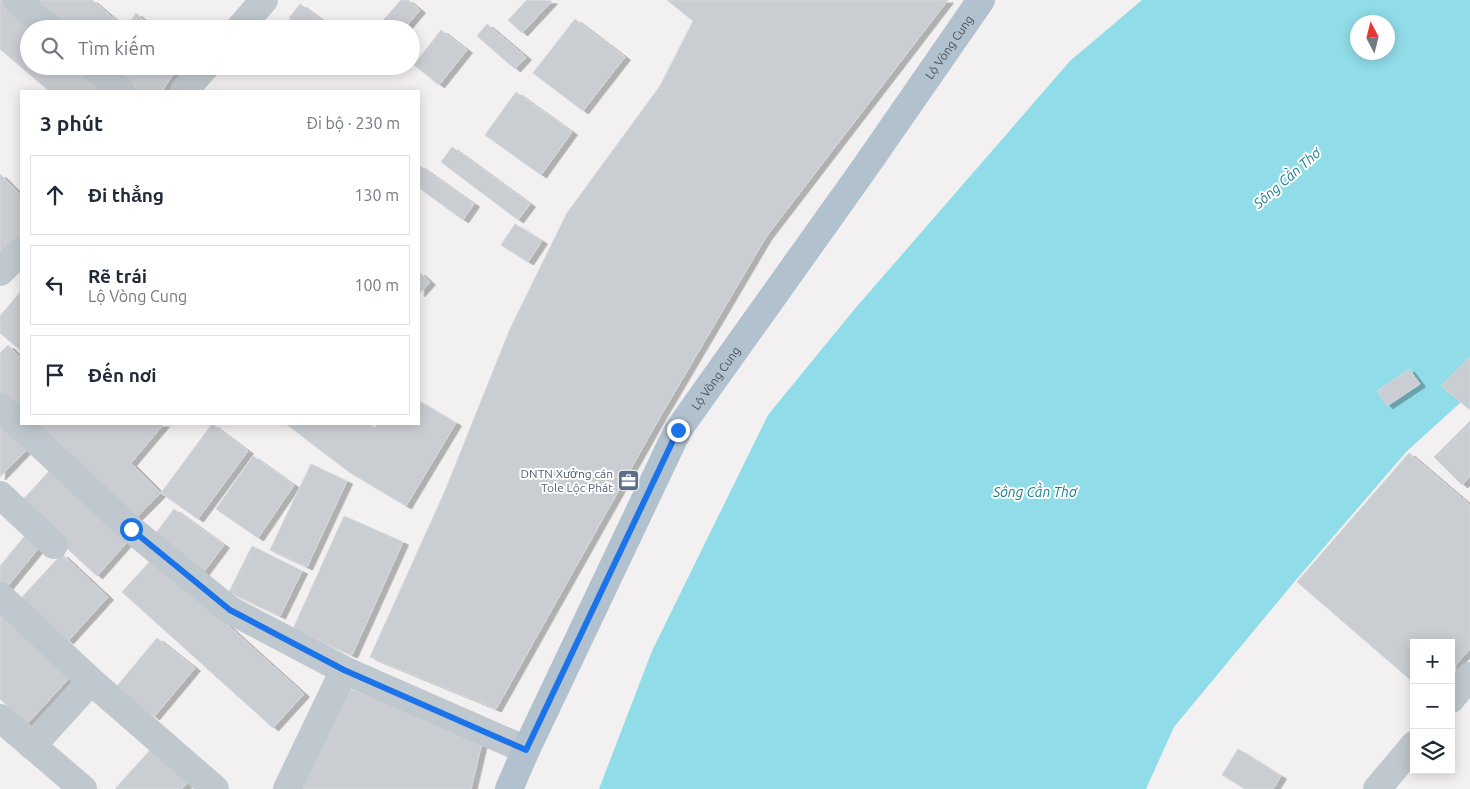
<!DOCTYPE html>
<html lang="vi">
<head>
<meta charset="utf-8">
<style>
  :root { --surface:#fff; --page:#f2f2f3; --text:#1f2937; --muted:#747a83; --line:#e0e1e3 }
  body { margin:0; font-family:Ubuntu,sans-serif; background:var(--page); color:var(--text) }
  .controls { position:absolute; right:15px; bottom:15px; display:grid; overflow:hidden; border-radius:0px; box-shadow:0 2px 12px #0003 }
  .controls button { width:45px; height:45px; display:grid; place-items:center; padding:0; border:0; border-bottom:1px solid var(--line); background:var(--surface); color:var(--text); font:25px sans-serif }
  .compass { position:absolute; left:1350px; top:15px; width:45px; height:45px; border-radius:50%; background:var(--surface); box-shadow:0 2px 12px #0003; rotate:353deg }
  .stop { position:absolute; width:15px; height:15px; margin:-11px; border:4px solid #1a73e8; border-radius:50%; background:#fff }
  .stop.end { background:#1a73e8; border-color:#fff; box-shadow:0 1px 5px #0008 }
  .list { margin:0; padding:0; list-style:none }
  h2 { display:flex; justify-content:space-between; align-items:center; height:65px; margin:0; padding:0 20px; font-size:21px }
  h2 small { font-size:16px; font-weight:400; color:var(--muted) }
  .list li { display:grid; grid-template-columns:32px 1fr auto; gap:15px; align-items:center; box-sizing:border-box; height:80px; margin:0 10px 10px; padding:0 10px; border:1px solid var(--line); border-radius:0px }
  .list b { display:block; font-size:19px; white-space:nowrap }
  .list p { margin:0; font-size:16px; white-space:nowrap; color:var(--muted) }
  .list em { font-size:16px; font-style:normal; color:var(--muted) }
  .icon { flex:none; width:28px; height:28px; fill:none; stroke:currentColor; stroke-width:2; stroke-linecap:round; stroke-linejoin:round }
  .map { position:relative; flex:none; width:1470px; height:789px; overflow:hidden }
  .search { position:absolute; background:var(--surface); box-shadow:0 2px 12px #0003; left:20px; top:20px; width:400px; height:55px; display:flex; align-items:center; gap:12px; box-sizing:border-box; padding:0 18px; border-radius:28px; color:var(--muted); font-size:19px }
  .panel { position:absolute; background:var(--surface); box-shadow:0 2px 12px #0003; left:20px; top:90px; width:400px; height:335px; border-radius:0px }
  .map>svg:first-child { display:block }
  .water { fill:#90dce8; fill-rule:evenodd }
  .building { fill:#caced2; stroke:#d4d7db; filter:url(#shadow) }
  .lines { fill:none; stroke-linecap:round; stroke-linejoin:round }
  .minor { stroke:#bfc8ce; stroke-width:28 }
  .major { stroke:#b1c1cd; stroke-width:28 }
  .route { stroke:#1a73e8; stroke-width:6 }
  .labels { text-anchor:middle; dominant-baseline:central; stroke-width:4; stroke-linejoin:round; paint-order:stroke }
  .street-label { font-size:12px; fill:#49555d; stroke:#fff }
  .service-label { font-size:12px; fill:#4e5e75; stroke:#fff; text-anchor:end }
  .water-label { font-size:14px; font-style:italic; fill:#147d8f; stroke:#fff }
</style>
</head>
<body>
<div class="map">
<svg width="1470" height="789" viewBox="0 0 1470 789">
  <defs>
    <filter id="shadow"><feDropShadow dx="5.5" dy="3" stdDeviation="0" flood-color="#0004"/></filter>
  </defs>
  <rect width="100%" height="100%" fill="#f2f0f0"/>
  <path class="water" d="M 1142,0 L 1470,0 L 1470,394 L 1407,451 L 1295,581 L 1174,727 L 1146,789 L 599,789 L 652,651 L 768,415 L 853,311 L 1070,61 ZM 1358,22 L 1388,22 L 1388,52 L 1358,52 Z"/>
  <g class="building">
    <polygon points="0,0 12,0 45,29 29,29 29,66 88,66 117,91 49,91 0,49"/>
    <polygon points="25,0 92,0 126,29 57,29"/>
    <polygon points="401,0 408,0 420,10 404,29 384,29 379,25"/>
    <polygon points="527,0 552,1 522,33 508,20"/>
    <polygon points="667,0 948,0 766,237 660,417 496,709 370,657 445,491 510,329 567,213 660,86 693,21"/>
    <polygon points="300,4 334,29 304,29 289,18"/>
    <polygon points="136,13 153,29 126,29"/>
    <polygon points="575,19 625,57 583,111 533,73"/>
    <polygon points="487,24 526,57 515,69 477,36"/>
    <polygon points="441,30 467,50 439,85 414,65"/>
    <polygon points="100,66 179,66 162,91 128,91"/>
    <polygon points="516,92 572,132 541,175 485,135"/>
    <polygon points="452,147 530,204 518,220 441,162"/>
    <polygon points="419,165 474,204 463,220 419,188"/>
    <polygon points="0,174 21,195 21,247 9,260 0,251"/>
    <polygon points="515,224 542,241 528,262 501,245"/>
    <polygon points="419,272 430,282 419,294"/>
    <polygon points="21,291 21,351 0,333 0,316"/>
    <polygon points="8,345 21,358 21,420 0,400 0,353"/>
    <polygon points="1470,357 1470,410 1441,386"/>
    <polygon points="1409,369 1420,384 1387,406 1377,391"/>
    <polygon points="419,401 456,423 406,506 349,472 286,424 369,424 375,428 378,424 419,424"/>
    <polygon points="0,417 30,446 0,477"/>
    <polygon points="1470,421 1470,477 1462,485 1434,457"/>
    <polygon points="25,424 164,424 131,463 161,493 130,524"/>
    <polygon points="212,424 248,451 198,519 161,493"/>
    <polygon points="1409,453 1470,505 1470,649 1451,670 1451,643 1414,643 1414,683 1297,582"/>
    <polygon points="253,456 294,485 258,538 216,509"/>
    <polygon points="311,464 347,481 307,567 270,550"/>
    <polygon points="51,469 129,540 97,576 19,504"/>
    <polygon points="174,509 224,545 200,577 150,541"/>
    <polygon points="344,516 403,542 352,655 293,629"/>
    <polygon points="28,532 42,544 7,587 0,581 0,566"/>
    <polygon points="252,546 302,571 280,616 229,592"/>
    <polygon points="62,554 108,597 68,641 21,598"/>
    <polygon points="153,558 304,694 273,728 122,592"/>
    <polygon points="0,608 73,674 27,724 0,699"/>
    <polygon points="157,638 195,668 154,717 117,686"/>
    <polygon points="342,686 483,738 471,789 294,789"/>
    <polygon points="151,749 189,782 182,789 115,789"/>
    <polygon points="1238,749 1281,776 1273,789 1245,789 1222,775"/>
  </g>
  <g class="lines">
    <g class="minor">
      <polyline points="17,0 50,29"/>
      <polyline points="239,29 264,0"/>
      <polyline points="93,66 121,91"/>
      <polyline points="184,91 206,66"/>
      <polyline points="0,272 21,251"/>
      <polyline points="0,407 131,529 230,610 344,670 526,750"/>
      <polyline points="0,495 54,545"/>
      <polyline points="0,596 91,681 215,789"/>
      <polyline points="1451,699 1470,676"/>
      <polyline points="0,718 83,789"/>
      <polyline points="32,746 91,681"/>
      <polyline points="287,789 344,670"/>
      <polyline points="1377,789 1414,745"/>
    </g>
    <path class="major" id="s1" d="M 509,789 L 526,750 L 678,430 L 866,166 L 981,0"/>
  </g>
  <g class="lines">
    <polyline class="route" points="131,529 230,610 344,670 526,750 678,430"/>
  </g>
  <defs>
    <symbol id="office-square" viewBox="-11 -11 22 22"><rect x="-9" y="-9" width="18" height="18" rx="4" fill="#5c6f8a" stroke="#fff"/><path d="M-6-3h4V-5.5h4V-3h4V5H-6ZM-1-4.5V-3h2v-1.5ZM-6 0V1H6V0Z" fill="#fff"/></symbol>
  </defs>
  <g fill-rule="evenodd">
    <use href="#office-square" x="616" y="468" width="25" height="25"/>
  </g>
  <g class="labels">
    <g class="street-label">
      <text stroke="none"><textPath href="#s1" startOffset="866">Lộ Vòng Cung</textPath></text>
      <text stroke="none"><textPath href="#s1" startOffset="461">Lộ Vòng Cung</textPath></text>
    </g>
    <g class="service-label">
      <text x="613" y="473">DNTN Xưởng cán<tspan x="613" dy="14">Tole Lộc Phát</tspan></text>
    </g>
    <g class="water-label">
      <text transform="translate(1287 178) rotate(-41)">Sông Cần Thơ</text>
      <text x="1035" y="492">Sông Cần Thơ</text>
    </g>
  </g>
</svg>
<div class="controls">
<button>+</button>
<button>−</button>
<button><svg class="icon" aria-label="layers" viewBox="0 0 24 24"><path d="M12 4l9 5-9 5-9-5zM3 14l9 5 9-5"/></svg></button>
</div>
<svg class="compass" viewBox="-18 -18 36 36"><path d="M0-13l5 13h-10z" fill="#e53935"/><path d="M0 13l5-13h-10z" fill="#747a83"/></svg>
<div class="stop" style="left:131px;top:529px"></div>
<div class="stop end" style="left:678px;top:430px"></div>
<div class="search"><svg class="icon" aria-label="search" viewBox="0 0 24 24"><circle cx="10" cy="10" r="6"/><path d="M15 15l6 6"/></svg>Tìm kiếm</div>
<section class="panel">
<h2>3 phút<small>Đi bộ · 230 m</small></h2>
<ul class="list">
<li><svg class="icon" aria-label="ahead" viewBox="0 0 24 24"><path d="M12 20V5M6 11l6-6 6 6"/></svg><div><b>Đi thẳng</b></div><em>130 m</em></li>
<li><svg class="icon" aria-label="left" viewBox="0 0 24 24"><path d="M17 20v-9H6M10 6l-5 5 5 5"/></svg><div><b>Rẽ trái</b><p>Lộ Vòng Cung</p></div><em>100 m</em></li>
<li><svg class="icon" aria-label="arrive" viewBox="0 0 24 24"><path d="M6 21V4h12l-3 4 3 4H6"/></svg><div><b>Đến nơi</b></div></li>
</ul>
</section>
</div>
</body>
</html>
